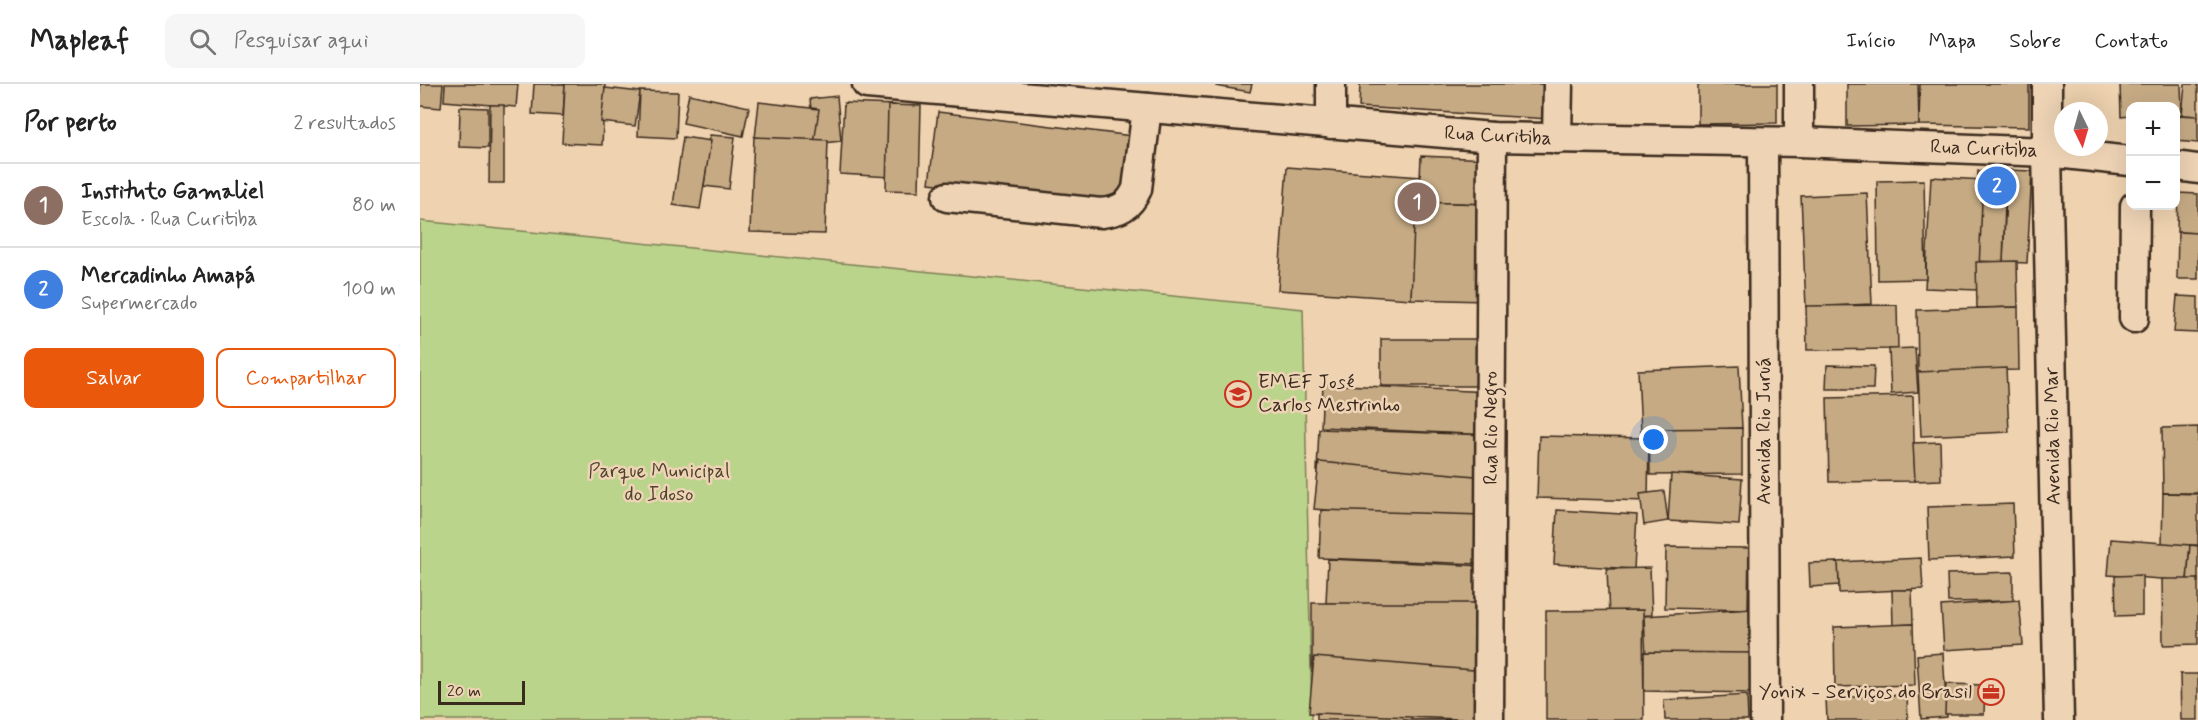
<!DOCTYPE html>
<html lang="pt">
<head>
<meta charset="utf-8">
<style>
  :root { --surface:#fff; --page:#f6f6f6; --text:#222; --muted:#767676; --line:#e0e0e0; --accent:#ea580c }
  body { margin:0; font-family:Mynerve,sans-serif; background:var(--page); color:var(--text) }
  .controls { position:absolute; right:18px; top:18px; display:grid; overflow:hidden; border-radius:12px; box-shadow:0 6px 24px #0002 }
  .controls button { width:54px; height:54px; display:grid; place-items:center; padding:0; border:0; border-bottom:2px solid var(--line); background:var(--surface); color:var(--text); font:30px sans-serif }
  .compass { position:absolute; left:1634px; top:18px; width:54px; height:54px; border-radius:50%; background:var(--surface); box-shadow:0 6px 24px #0002; rotate:175deg }
  .scale { position:absolute; left:18px; bottom:15px; width:87px; box-sizing:border-box; padding-left:6px; border:3px solid #3b2a1e; border-top:0; font-size:16px; line-height:21px; white-space:nowrap; color:#3b2a1e; -webkit-text-stroke:4px #eed3b5; paint-order:stroke }
  .you { position:absolute; left:1234px; top:356px; width:21px; height:21px; margin:-15px; border:4px solid #fff; border-radius:50%; background:#1a73e8; box-shadow:0 0 0 9px #1a73e833 }
  .badge { display:grid; place-items:center; width:39px; height:39px; border-radius:50%; background:var(--accent); color:#fff; font-size:20px; font-weight:700 }
  .pin { position:absolute; translate:-50% -50%; border:3px solid #fff; box-shadow:0 2px 6px #0006 }
  .list { margin:0; padding:0; list-style:none }
  h2 { display:flex; justify-content:space-between; align-items:center; height:78px; margin:0; padding:0 24px; font-size:26px }
  h2 small { font-size:20px; font-weight:400; color:var(--muted) }
  .list li { display:grid; grid-template-columns:39px 1fr auto; gap:18px; align-items:center; box-sizing:border-box; height:84px; padding:0 24px; border-top:2px solid var(--line) }
  .list b { display:block; font-size:22px; white-space:nowrap }
  .list p { margin:0; font-size:20px; white-space:nowrap; color:var(--muted) }
  .list em { font-size:20px; font-style:normal; color:var(--muted) }
  .actions { display:flex; gap:12px; padding:18px 24px }
  .actions a { flex:1; padding:14px 0; border:2px solid var(--accent); border-radius:12px; text-align:center; font-size:21px; color:var(--accent) }
  .actions .main { background:var(--accent); color:#fff }
  .icon { flex:none; width:33px; height:33px; fill:none; stroke:currentColor; stroke-width:2; stroke-linecap:round; stroke-linejoin:round }
  .map { position:relative; flex:none; width:1778px; height:636px; overflow:hidden }
  header { display:flex; align-items:center; gap:36px; box-sizing:border-box; height:84px; padding:0 30px; background:var(--surface); border-bottom:2px solid var(--line) }
  header strong { font-size:28px }
  nav { display:flex; gap:33px; margin-inline-start:auto; font-size:21px }
  .search { width:420px; height:54px; background:var(--page); display:flex; align-items:center; gap:15px; box-sizing:border-box; padding:0 21px; border-radius:12px; color:var(--muted); font-size:22px }
  main { display:flex }
  aside { flex:1; background:var(--surface) }
  .map>svg:first-child { display:block }
  .green { fill:#bbd48b; stroke:#7b7f54; stroke-width:1.5 }
  .building { fill:#c5aa84; stroke:#3b2a1e; stroke-width:1.5 }
  .lines { fill:none; stroke-linecap:round; stroke-linejoin:round }
  .minor-casing { stroke:#3b2a1e; stroke-width:33 }
  .minor { stroke:#eed3b5; stroke-width:28 }
  .labels { text-anchor:middle; dominant-baseline:central; stroke-width:5; stroke-linejoin:round; paint-order:stroke }
  .street-label { font-size:20px; fill:#3b2a1e; stroke:#eed3b5 }
  .poi-label { font-size:20px; fill:#3b2a1e; stroke:#eed3b5; text-anchor:start }
  .park-label { font-size:20px; fill:#4e442e; stroke:#eed3b5 }
</style>
</head>
<body>
<header>
<strong>Mapleaf</strong>
<div class="search"><svg class="icon" aria-label="search" viewBox="0 0 24 24"><circle cx="10" cy="10" r="6"/><path d="M15 15l6 6"/></svg>Pesquisar aqui</div>
<nav><a>Início</a><a>Mapa</a><a>Sobre</a><a>Contato</a></nav>
</header>
<main>
<aside>
<h2>Por perto<small>2 resultados</small></h2>
<ul class="list">
<li><span class="badge" style="background:#8d6e63">1</span><div><b>Instituto Gamaliel</b><p>Escola · Rua Curitiba</p></div><em>80 m</em></li>
<li><span class="badge" style="background:#3f7fe0">2</span><div><b>Mercadinho Amapá</b><p>Supermercado</p></div><em>100 m</em></li>
</ul>
<div class="actions"><a class="main">Salvar</a><a>Compartilhar</a></div>
</aside>
<div class="map">
<svg width="1778" height="636" viewBox="0 0 1778 636">
  <rect width="100%" height="100%" fill="#efd3b0"/>
  <filter id="ink" filterUnits="userSpaceOnUse"><feTurbulence type="fractalNoise" baseFrequency=".0167" numOctaves="2"/><feDisplacementMap in="SourceGraphic" scale="12" xChannelSelector="R" yChannelSelector="G"/><feConvolveMatrix kernelMatrix="1 2 1 2 8 2 1 2 1" color-interpolation-filters="sRGB"/></filter>
  <g filter="url(#ink)">
    <polygon class="green" points="0,137 883,225 892,636 0,636"/>
    <g class="building">
      <polygon points="0,0 23,0 21,24 0,22"/>
      <polygon points="25,0 98,0 96,23 24,17"/>
      <polygon points="114,0 145,0 143,32 112,30"/>
      <polygon points="145,0 185,0 182,61 142,59"/>
      <polygon points="796,0 832,0 830,8 796,2"/>
      <polygon points="940,0 1131,0 1129,35 939,23"/>
      <polygon points="1278,0 1357,0 1357,39 1278,40"/>
      <polygon points="1427,0 1498,0 1499,41 1427,42"/>
      <polygon points="1500,0 1609,0 1609,43 1499,41"/>
      <polygon points="1700,0 1761,0 1762,31 1756,31 1756,22 1710,22 1710,32 1701,33"/>
      <polygon points="1765,0 1778,0 1778,32 1762,31"/>
      <polygon points="185,4 220,8 215,42 181,38"/>
      <polygon points="220,7 258,8 256,54 218,52"/>
      <polygon points="269,10 329,23 323,52 263,39"/>
      <polygon points="417,12 421,57 394,60 390,15"/>
      <polygon points="339,18 399,25 394,60 335,54"/>
      <polygon points="424,19 475,21 471,93 420,90"/>
      <polygon points="70,21 84,21 84,99 69,99"/>
      <polygon points="468,21 501,22 499,107 466,106"/>
      <polygon points="40,23 68,24 68,64 39,63"/>
      <polygon points="518,28 720,53 711,123 509,99"/>
      <polygon points="1759,31 1778,32 1778,59 1757,57"/>
      <polygon points="290,51 315,53 309,105 284,102"/>
      <polygon points="263,53 291,57 280,125 253,121"/>
      <polygon points="334,53 408,56 405,150 330,148"/>
      <polygon points="1001,72 1069,75 1067,120 999,118"/>
      <polygon points="867,83 1000,93 991,215 858,206"/>
      <polygon points="1587,86 1612,87 1607,179 1583,178"/>
      <polygon points="1558,87 1586,89 1583,178 1554,177"/>
      <polygon points="1511,93 1563,96 1558,206 1505,204"/>
      <polygon points="1504,96 1506,195 1458,196 1457,97"/>
      <polygon points="1447,109 1452,220 1386,223 1381,112"/>
      <polygon points="1758,109 1778,110 1778,149 1757,148"/>
      <polygon points="995,118 1067,120 1064,217 991,215"/>
      <polygon points="1758,148 1778,149 1778,195 1757,195"/>
      <polygon points="1597,177 1598,223 1557,224 1556,178"/>
      <polygon points="1757,212 1778,213 1778,249 1754,248"/>
      <polygon points="1477,221 1478,265 1387,266 1386,222"/>
      <polygon points="1598,223 1599,286 1498,288 1497,226"/>
      <polygon points="961,255 1073,255 1072,302 961,302"/>
      <polygon points="1495,264 1498,308 1471,310 1469,265"/>
      <polygon points="1407,281 1454,282 1453,305 1406,305"/>
      <polygon points="1319,282 1322,344 1221,349 1218,286"/>
      <polygon points="1586,284 1589,348 1501,352 1498,288"/>
      <polygon points="903,300 1070,308 1068,351 901,343"/>
      <polygon points="1493,312 1495,397 1409,398 1407,314"/>
      <polygon points="1778,343 1778,409 1743,409 1742,344"/>
      <polygon points="1322,344 1322,390 1230,391 1229,345"/>
      <polygon points="899,345 1068,351 1066,393 897,387"/>
      <polygon points="1119,352 1229,354 1228,417 1117,414"/>
      <polygon points="1520,358 1521,396 1495,397 1493,359"/>
      <polygon points="899,378 1066,393 1062,440 894,425"/>
      <polygon points="1251,390 1322,395 1319,441 1248,437"/>
      <polygon points="1244,407 1248,437 1224,441 1220,410"/>
      <polygon points="1743,409 1778,410 1778,461 1742,461"/>
      <polygon points="1593,420 1595,472 1509,476 1507,423"/>
      <polygon points="901,426 1062,431 1060,480 899,474"/>
      <polygon points="1137,426 1217,431 1214,485 1134,480"/>
      <polygon points="1691,455 1770,461 1767,497 1688,491"/>
      <polygon points="1770,461 1778,462 1778,498 1767,497"/>
      <polygon points="1246,463 1329,464 1328,526 1245,524"/>
      <polygon points="1501,474 1503,505 1419,509 1418,478"/>
      <polygon points="908,475 1067,482 1065,526 906,519"/>
      <polygon points="1418,478 1419,501 1390,503 1389,479"/>
      <polygon points="1230,484 1232,531 1189,533 1187,485"/>
      <polygon points="1593,488 1593,517 1528,518 1527,490"/>
      <polygon points="1722,491 1722,531 1696,532 1695,492"/>
      <polygon points="1742,495 1778,495 1778,560 1743,561"/>
      <polygon points="1472,506 1492,506 1493,540 1473,541"/>
      <polygon points="1599,516 1603,561 1524,566 1521,522"/>
      <polygon points="892,519 1066,519 1066,587 892,588"/>
      <polygon points="1332,525 1335,569 1226,575 1224,532"/>
      <polygon points="1223,526 1224,636 1126,636 1126,527"/>
      <polygon points="1493,540 1495,601 1415,603 1414,543"/>
      <polygon points="1224,568 1335,569 1335,609 1224,607"/>
      <polygon points="1523,569 1527,633 1501,635 1497,571"/>
      <polygon points="894,573 1066,587 1062,636 981,636 889,629"/>
      <polygon points="1760,590 1778,590 1778,636 1761,636"/>
      <polygon points="1526,600 1565,601 1564,630 1525,630"/>
      <polygon points="1327,611 1328,636 1245,636 1244,616"/>
      <polygon points="1487,611 1488,636 1407,636 1406,614"/>
      <polygon points="897,629 1060,636 897,636"/>
    </g>
    <g class="lines">
      <defs>
        <g id="minor">
          <polyline points="447,0 1072,53 1379,58 1627,68 1710,77"/>
          <polyline points="911,0 911,40"/>
          <polyline points="1379,0 1379,58"/>
          <polyline points="1627,0 1627,68 1639,636"/>
          <polyline points="1137,55 1138,0"/>
          <polyline points="1343,58 1345,636"/>
          <polyline points="1756,82 1778,85"/>
          <path d="M 527,113 L 681,129 C 699,127 709,123 717,105 L 727,24"/>
          <polyline points="1714,234 1715,122"/>
          <polyline points="1069,636 1072,53"/>
        </g>
      </defs>
      <use href="#minor" class="minor-casing"/>
      <use href="#minor" class="minor"/>
    </g>
  </g>
  <defs>
    <symbol id="school-ring" viewBox="-11 -11 22 22"><circle r="9.5" fill="#eed3b5" stroke="#c8321e" stroke-width="1.5"/><path d="M0-5L7-2L0 1L-7-2ZM-4 1L0 2.5L4 1V4Q0 6-4 4Z" fill="#c8321e"/></symbol>
    <symbol id="office-ring" viewBox="-11 -11 22 22"><circle r="9.5" fill="#eed3b5" stroke="#c8321e" stroke-width="1.5"/><path d="M-6-3h4V-5.5h4V-3h4V5H-6ZM-1-4.5V-3h2v-1.5ZM-6 0V1H6V0Z" fill="#c8321e"/></symbol>
  </defs>
  <g fill-rule="evenodd">
    <use href="#school-ring" x="803" y="295" width="30" height="30"/>
    <use href="#office-ring" x="1556" y="593" width="30" height="30"/>
  </g>
  <g class="labels">
    <g class="street-label">
      <text transform="translate(1078 52) rotate(3)">Rua Curitiba</text>
      <text transform="translate(1564 65) rotate(2)">Rua Curitiba</text>
      <text transform="translate(1071 344) rotate(-90)">Rua Rio Negro</text>
      <text transform="translate(1344 347) rotate(-90)">Avenida Rio Juruá</text>
      <text transform="translate(1633 352) rotate(-91)">Avenida Rio Mar</text>
    </g>
    <g class="poi-label">
      <text x="838" y="298">EMEF José<tspan x="838" dy="23">Carlos Mestrinho</tspan></text>
      <text x="1552" y="608" text-anchor="end">Yonix - Serviços do Brasil</text>
    </g>
    <g class="park-label">
      <text x="239" y="387">Parque Municipal<tspan x="239" dy="23">do Idoso</tspan></text>
    </g>
  </g>
</svg>
<div class="controls">
<button>+</button>
<button>−</button>
</div>
<svg class="compass" viewBox="-18 -18 36 36"><path d="M0-13l5 13h-10z" fill="#e53935"/><path d="M0 13l5-13h-10z" fill="#767676"/></svg>
<div class="scale">20 m</div>
<div class="you"></div>
<div class="pin badge" style="left:997px;top:118px;background:#8d6e63">1</div>
<div class="pin badge" style="left:1577px;top:102px;background:#3f7fe0">2</div>
</div>
</main>
</body>
</html>
